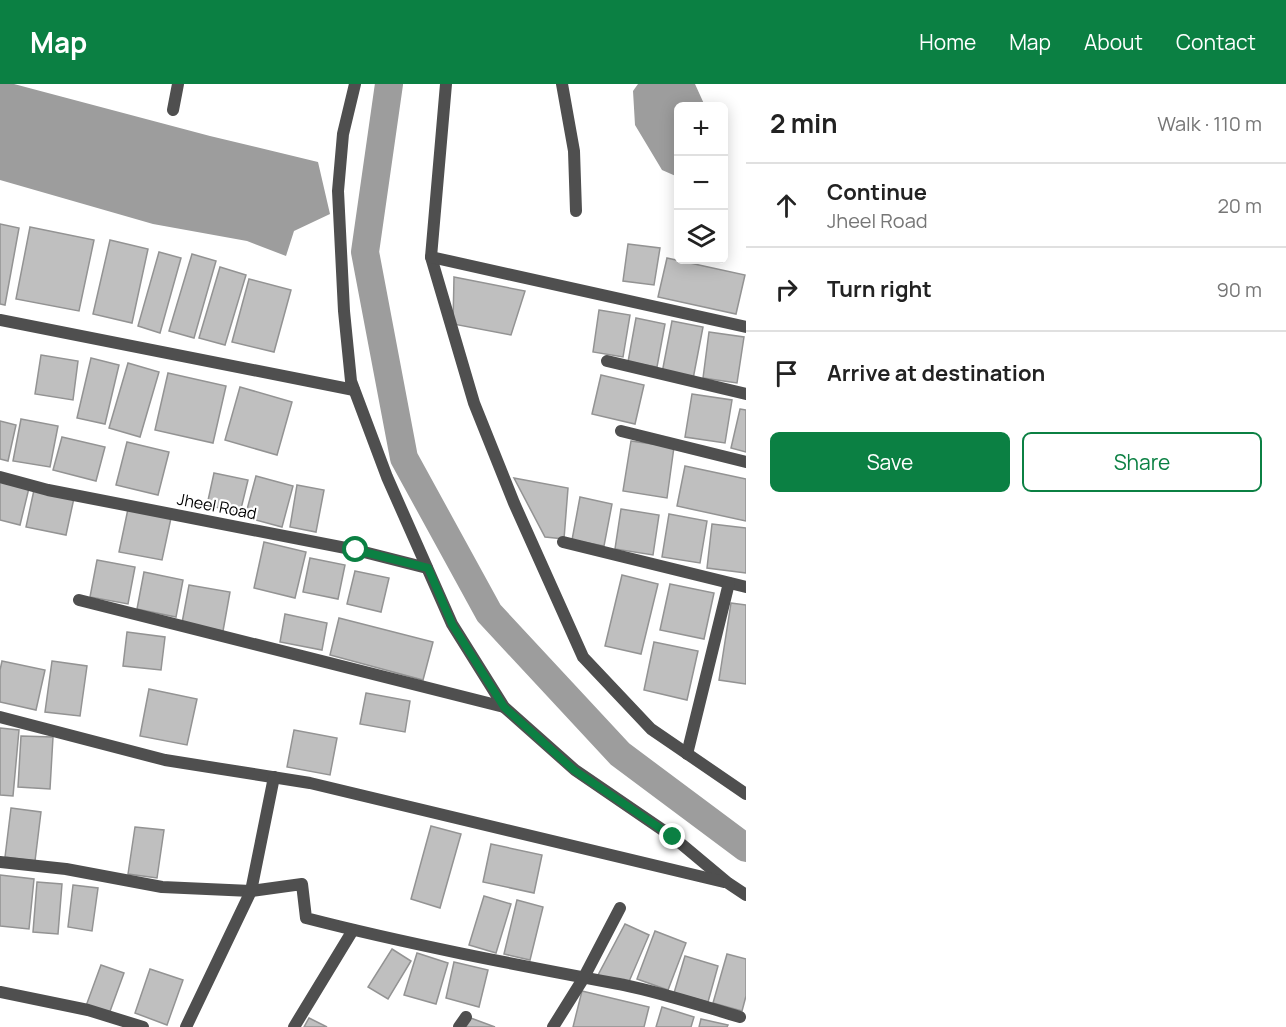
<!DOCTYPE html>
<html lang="en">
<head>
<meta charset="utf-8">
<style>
  :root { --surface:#fff; --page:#f6f6f6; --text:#222; --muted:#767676; --line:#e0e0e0; --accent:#0b8043 }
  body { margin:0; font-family:Manrope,sans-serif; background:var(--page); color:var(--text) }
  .controls { position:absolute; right:18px; top:18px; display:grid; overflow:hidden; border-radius:9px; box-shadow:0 3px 15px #0003 }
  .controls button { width:54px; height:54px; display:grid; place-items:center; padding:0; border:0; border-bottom:2px solid var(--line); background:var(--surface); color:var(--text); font:30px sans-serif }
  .stop { position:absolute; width:18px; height:18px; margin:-14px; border:4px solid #0b8043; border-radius:50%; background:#fff }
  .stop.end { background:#0b8043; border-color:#fff; box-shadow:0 2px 6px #0008 }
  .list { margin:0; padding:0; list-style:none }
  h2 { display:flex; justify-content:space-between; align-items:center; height:78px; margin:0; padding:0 24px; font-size:26px }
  h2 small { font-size:20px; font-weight:400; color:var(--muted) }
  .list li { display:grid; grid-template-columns:39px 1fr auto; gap:18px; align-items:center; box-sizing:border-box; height:84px; padding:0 24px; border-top:2px solid var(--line) }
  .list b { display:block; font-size:22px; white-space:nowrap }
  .list p { margin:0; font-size:20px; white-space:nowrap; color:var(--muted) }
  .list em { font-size:20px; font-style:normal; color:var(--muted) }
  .actions { display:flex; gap:12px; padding:18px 24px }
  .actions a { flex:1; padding:14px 0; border:2px solid var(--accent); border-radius:9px; text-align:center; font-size:21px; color:var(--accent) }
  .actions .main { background:var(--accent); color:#fff }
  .icon { flex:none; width:33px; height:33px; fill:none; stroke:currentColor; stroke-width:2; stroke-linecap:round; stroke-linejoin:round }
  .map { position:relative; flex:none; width:746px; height:943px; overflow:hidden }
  header { display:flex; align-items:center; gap:36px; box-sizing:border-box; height:84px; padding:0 30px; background:var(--accent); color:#fff }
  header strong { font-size:28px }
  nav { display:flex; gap:33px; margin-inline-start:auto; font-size:21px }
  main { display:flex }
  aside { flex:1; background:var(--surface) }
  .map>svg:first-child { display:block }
  .water { fill:#9d9d9d }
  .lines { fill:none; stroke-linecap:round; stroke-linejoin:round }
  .canal { stroke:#9d9d9d; stroke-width:28 }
  .building { fill:#bfbfbf; stroke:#939393; stroke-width:1.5 }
  .street { stroke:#4f4f4f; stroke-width:12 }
  .route { stroke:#0b8043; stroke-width:8 }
  .labels { text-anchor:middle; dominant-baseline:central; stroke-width:4.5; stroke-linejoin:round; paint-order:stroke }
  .street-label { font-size:16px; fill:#000; stroke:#fff }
</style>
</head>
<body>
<header>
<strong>Map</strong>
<nav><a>Home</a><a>Map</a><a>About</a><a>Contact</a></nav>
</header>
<main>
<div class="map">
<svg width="746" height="943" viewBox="0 0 746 943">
  <rect width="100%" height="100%" fill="#fff"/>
  <g class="water">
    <polygon points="0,0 14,0 210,52 318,78 330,130 294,147 286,172 247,157 153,140 0,96"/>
    <polygon points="638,0 695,0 705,22 678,22 678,93 662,86 635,41 633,7"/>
  </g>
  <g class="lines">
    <polyline class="canal" points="389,0 365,168 404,374 489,529 620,670 746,764"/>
  </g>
  <g class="building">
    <polygon points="0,140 19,144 5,221 0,220"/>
    <polygon points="30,143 94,156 79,227 16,215"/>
    <polygon points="110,156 148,165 132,239 93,230"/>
    <polygon points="628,160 660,164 654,201 623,197"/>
    <polygon points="159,168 181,174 160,249 138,242"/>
    <polygon points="192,170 216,177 194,254 169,247"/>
    <polygon points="667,174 745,191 736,230 658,213"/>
    <polygon points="220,183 246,191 225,261 199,254"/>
    <polygon points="454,193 525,207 511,251 453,240"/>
    <polygon points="249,195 291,206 274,268 232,258"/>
    <polygon points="599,226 630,231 623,273 593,268"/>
    <polygon points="636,234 665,240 657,283 628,278"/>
    <polygon points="672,237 703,243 693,295 662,289"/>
    <polygon points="709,248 744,253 737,299 703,294"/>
    <polygon points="41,271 78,277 73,316 35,310"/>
    <polygon points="91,274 119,281 105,340 77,334"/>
    <polygon points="128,279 159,288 140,353 109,344"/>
    <polygon points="168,289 226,302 213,359 155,346"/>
    <polygon points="601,291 644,301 635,340 592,330"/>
    <polygon points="240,303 292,318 277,371 225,356"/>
    <polygon points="692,310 732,316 725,359 685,353"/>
    <polygon points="740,325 746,326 746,368 731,364"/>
    <polygon points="21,335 58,342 50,383 13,377"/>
    <polygon points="0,337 16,341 8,377 0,375"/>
    <polygon points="62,353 105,363 96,397 53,386"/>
    <polygon points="631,357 674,363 667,414 623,407"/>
    <polygon points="127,358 169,368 158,411 116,401"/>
    <polygon points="685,382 746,395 746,437 677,422"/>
    <polygon points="214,389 248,396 240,429 207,421"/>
    <polygon points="256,392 293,402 282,443 245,433"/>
    <polygon points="514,394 568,404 564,455 545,453"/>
    <polygon points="0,397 29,404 20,441 0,436"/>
    <polygon points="297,401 324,406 316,448 290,443"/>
    <polygon points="34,406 74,414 66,451 26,443"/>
    <polygon points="580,413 612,420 604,462 572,456"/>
    <polygon points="128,425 171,434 162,476 119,468"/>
    <polygon points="621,425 659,431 653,471 615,465"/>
    <polygon points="669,430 707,437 700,479 662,473"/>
    <polygon points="712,440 746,444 746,489 707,484"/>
    <polygon points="264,458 306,468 295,514 254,504"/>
    <polygon points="310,474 345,481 338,515 303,508"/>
    <polygon points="97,476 135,483 128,520 90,513"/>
    <polygon points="355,487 389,494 381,528 347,520"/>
    <polygon points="144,488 183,496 176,533 137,525"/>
    <polygon points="622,491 658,500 641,570 605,562"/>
    <polygon points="670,500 714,509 704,555 660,546"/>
    <polygon points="189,501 230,508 223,547 182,539"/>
    <polygon points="731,519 746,521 746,600 719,596"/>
    <polygon points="285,530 327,539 322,566 280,558"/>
    <polygon points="339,534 433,558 423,596 330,571"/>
    <polygon points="127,548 165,553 161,586 123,582"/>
    <polygon points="654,558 698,567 687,616 644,606"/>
    <polygon points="2,577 45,586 36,626 0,618 0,586"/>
    <polygon points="52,577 87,582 80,632 45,628"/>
    <polygon points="149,605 197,615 187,661 140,652"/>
    <polygon points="366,609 410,617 405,648 360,640"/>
    <polygon points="0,644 19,646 13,712 0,711"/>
    <polygon points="294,646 337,654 330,691 287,683"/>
    <polygon points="21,652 53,653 50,705 18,703"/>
    <polygon points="11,724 41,728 35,777 5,773"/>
    <polygon points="431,742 461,750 440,824 411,815"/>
    <polygon points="135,743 164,746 157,794 128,790"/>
    <polygon points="491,760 542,771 534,809 483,798"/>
    <polygon points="0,791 34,795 29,845 0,842"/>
    <polygon points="37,798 62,800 58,850 33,848"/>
    <polygon points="73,801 98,804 92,847 68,843"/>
    <polygon points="484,812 511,820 496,869 469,861"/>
    <polygon points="517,816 543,823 530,876 504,870"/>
    <polygon points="625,840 649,851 628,900 597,893"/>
    <polygon points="655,847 686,859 668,906 637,895"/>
    <polygon points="392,865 411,877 388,915 368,903"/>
    <polygon points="417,869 448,879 436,920 404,911"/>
    <polygon points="727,870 746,875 746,912 742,927 713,919"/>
    <polygon points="685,872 718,882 708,918 674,909"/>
    <polygon points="454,878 488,886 479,923 446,914"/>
    <polygon points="101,881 124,889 109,930 86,922"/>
    <polygon points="150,885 183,896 167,941 135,929"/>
    <polygon points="582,907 649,923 644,943 573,943"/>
    <polygon points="662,923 694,933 691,943 656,943"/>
    <polygon points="468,933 495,943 465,943"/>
    <polygon points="309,934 327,943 304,943"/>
    <polygon points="701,935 728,941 727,943 699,943"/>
  </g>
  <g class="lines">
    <g class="street">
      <polyline points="355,0 343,50 338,107 344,227 351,297 387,393 452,540 504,623 575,686 673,753 728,799 746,811"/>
      <polyline points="446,0 431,173 474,319 514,419 583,573 651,645 746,710"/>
      <polyline points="562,0 574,67 576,127"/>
      <polyline points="173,26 178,0"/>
      <polyline points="431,173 746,243"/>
      <polyline points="0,236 354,306"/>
      <polyline points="607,277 746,310"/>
      <polyline points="621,347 746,378"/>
      <polyline points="0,393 48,406 356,466 427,484"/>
      <polyline points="563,458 746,503"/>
      <polyline points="79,516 504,623"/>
      <polyline points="0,633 165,676 310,699 724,798"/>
      <polyline points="687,670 729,499"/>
      <path d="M 0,778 L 66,785 L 162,803 L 251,807 L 302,800 L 306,834 C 411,861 518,881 624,901 C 663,909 702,922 740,933"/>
      <polyline points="0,908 88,926 143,943"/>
      <polyline points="186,943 251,807 274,693"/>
      <polyline points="294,943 353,846"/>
      <polyline points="459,943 466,933"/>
      <polyline points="553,943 583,895 620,824"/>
    </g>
  </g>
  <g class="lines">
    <polyline class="route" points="356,466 428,484 452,540 504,623 574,686 673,753"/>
  </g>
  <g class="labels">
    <g class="street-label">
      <text transform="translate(217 422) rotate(11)">Jheel Road</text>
    </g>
  </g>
</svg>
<div class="controls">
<button>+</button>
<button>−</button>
<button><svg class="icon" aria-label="layers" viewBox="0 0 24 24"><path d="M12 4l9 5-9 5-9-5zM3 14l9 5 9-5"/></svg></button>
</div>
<div class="stop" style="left:356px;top:466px"></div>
<div class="stop end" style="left:673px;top:753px"></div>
</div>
<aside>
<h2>2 min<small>Walk · 110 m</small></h2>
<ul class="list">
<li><svg class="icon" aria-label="ahead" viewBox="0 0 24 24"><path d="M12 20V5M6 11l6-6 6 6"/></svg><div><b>Continue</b><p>Jheel Road</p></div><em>20 m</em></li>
<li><svg class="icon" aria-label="right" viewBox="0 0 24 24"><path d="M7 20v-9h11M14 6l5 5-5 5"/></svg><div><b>Turn right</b></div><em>90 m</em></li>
<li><svg class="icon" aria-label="arrive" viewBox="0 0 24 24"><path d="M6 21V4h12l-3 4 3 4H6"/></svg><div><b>Arrive at destination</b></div></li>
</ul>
<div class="actions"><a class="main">Save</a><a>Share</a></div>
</aside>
</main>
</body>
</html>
